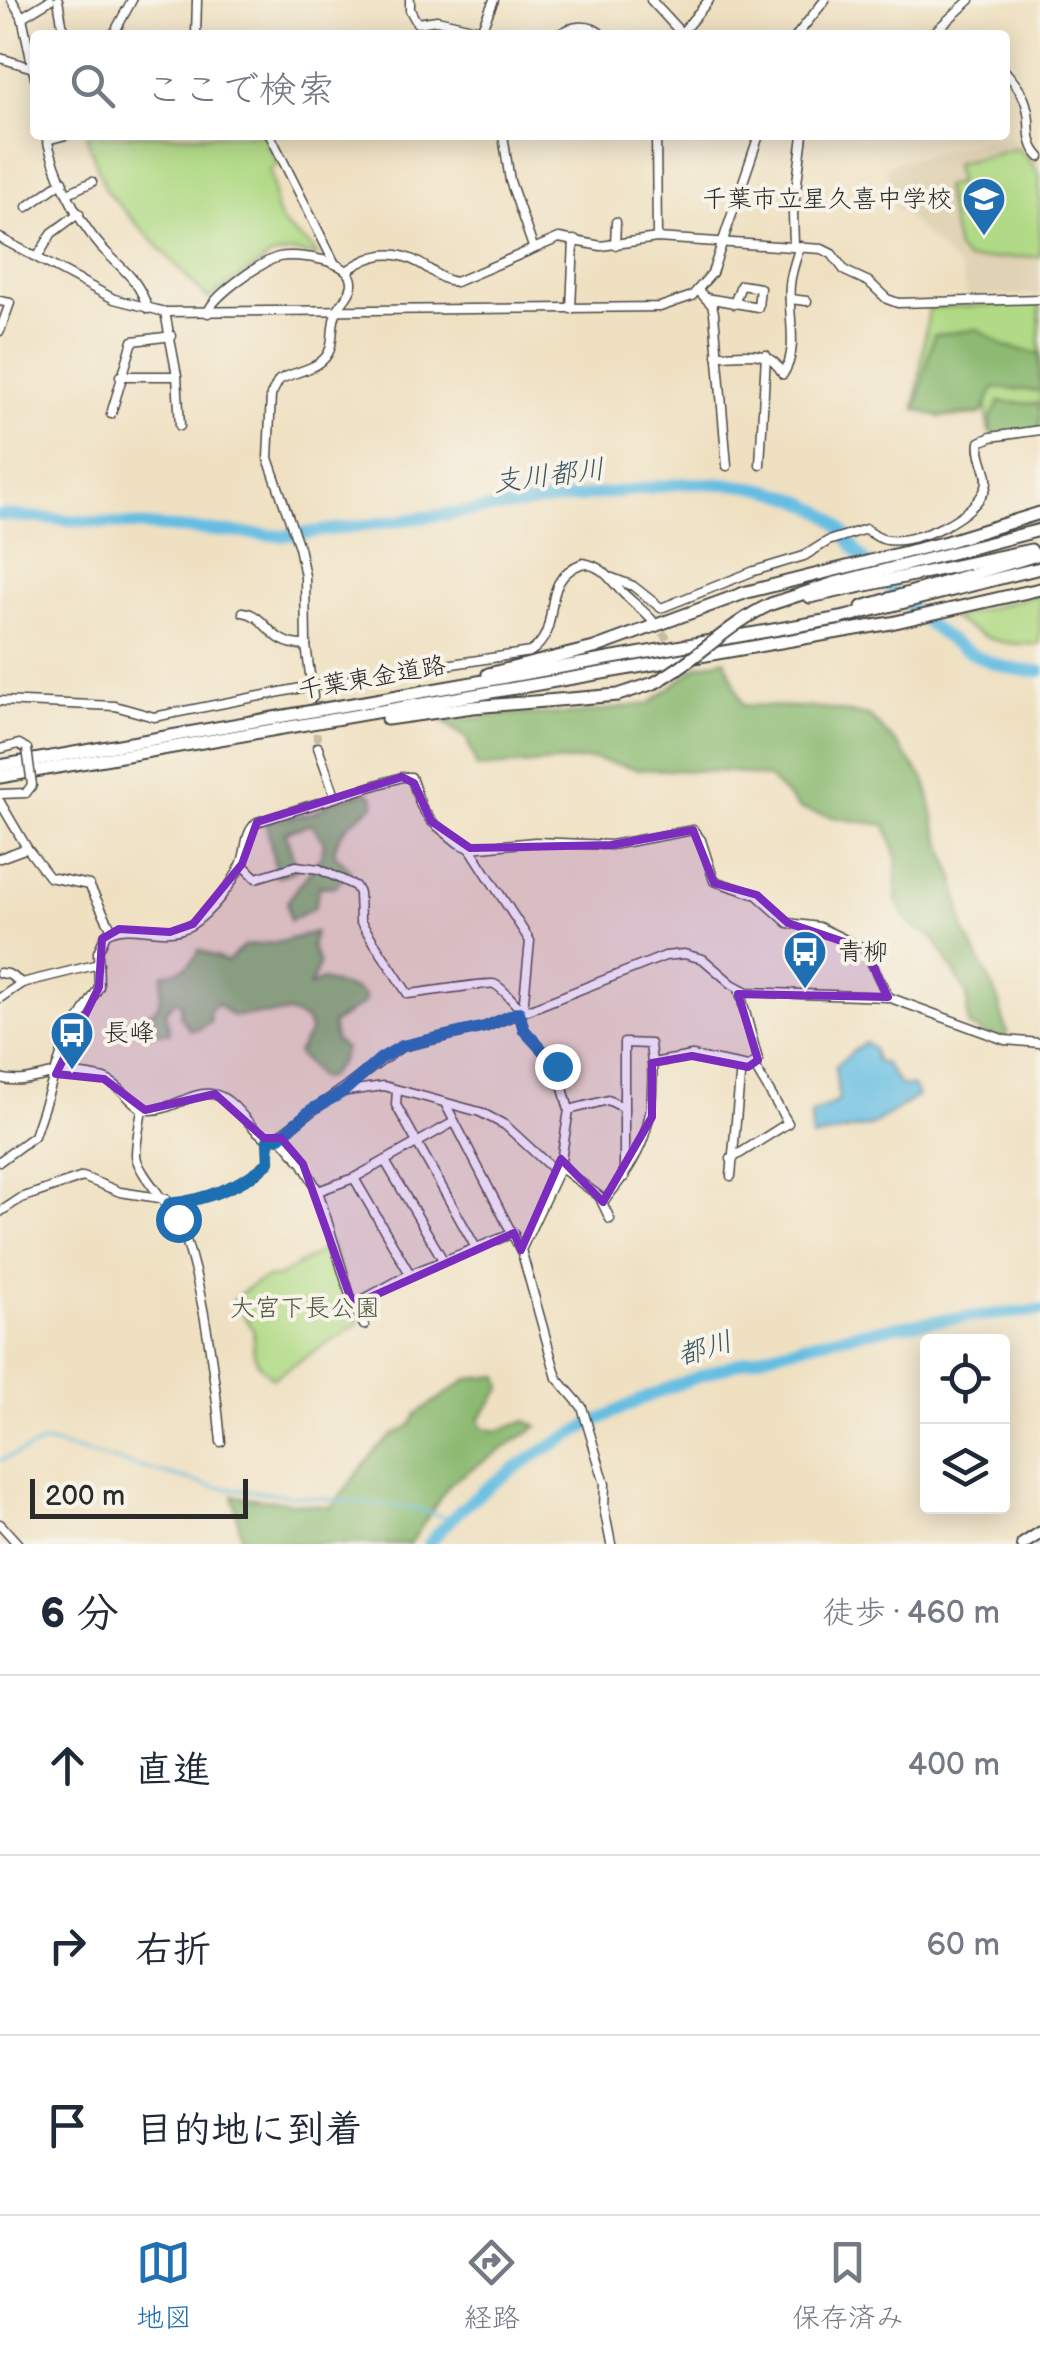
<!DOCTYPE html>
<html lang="ja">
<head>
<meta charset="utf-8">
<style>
  :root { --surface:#fff; --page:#f2f2f3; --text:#1f2937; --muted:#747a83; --line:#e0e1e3; --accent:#1f6fb2 }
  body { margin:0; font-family:"Balsamiq Sans","Klee One",sans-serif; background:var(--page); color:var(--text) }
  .controls { position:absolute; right:30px; bottom:30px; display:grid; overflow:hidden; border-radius:10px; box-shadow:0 5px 25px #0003 }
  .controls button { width:90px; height:90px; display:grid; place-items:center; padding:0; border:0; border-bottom:2px solid var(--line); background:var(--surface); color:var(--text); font:50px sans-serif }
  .scale { position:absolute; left:30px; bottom:25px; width:218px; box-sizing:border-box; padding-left:10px; border:5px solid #2b2b2b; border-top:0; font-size:28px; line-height:35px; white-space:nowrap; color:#2b2b2b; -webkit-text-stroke:8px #f7f3e8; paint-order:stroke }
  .stop { position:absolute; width:30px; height:30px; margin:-22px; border:8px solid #1f6fb2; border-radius:50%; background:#fff }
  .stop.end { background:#1f6fb2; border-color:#fff; box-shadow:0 2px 10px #0008 }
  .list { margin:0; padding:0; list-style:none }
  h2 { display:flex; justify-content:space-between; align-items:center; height:130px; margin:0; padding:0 40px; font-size:42px }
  h2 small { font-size:32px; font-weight:400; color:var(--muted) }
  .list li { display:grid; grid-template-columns:65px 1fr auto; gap:30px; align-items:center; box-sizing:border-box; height:180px; padding:0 40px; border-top:2px solid var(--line) }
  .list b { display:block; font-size:38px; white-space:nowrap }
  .list em { font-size:32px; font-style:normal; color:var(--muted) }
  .icon { flex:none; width:55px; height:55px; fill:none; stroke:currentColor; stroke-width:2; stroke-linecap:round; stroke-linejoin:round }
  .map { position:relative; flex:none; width:1040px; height:1544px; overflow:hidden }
  .search { position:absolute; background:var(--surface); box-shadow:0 5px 25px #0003; left:30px; right:30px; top:30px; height:110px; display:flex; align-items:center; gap:25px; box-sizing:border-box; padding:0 35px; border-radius:10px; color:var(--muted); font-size:38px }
  .sheet { height:670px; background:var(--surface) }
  nav { display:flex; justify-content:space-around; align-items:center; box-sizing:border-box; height:140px; border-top:2px solid var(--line); background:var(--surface); font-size:28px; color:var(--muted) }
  nav a { display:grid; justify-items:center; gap:5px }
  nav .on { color:var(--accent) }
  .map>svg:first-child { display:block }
  .built { fill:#e0d2b4 }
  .green { fill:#b0da85; stroke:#6e8258; stroke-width:2.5 }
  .forest { fill:#8cba72; stroke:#5c724e; stroke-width:2.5 }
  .water { fill:#65bde2; stroke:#487486; stroke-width:2.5 }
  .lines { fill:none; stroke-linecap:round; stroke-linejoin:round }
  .stream { stroke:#65bde2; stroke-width:2.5 }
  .river { stroke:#65bde2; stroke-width:12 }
  .minor-tunnel { stroke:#c8bca3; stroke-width:8; stroke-dasharray:8 4; stroke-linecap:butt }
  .minor-casing { stroke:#484642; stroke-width:11 }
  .highway-casing { stroke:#484642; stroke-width:15 }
  .minor { stroke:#fff; stroke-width:8 }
  .highway { stroke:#fff; stroke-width:11 }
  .minor-bridge-casing { stroke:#484642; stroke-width:11; stroke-linecap:butt }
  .highway-bridge-casing { stroke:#484642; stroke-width:15; stroke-linecap:butt }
  .minor-bridge { stroke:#fff; stroke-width:8 }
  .highway-bridge { stroke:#fff; stroke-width:11 }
  .route { stroke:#1f6fb2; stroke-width:12 }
  .marked { fill:#7b2cbf; fill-opacity:0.2; stroke:#7b2cbf; stroke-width:8; stroke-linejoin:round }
  .labels { text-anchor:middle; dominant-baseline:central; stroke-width:8; stroke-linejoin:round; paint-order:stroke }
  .poi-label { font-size:25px; fill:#2b2b2b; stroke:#f7f3e8; text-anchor:start }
  .street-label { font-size:25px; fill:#2b2b2b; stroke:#f7f3e8 }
  .park-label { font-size:25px; fill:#4c5742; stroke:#f7f3e8 }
  .water-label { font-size:28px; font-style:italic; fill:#3c5762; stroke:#f7f3e8 }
</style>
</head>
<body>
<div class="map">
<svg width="1040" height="1544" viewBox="0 0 1040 1544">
  <rect width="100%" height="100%" fill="#f7f3e8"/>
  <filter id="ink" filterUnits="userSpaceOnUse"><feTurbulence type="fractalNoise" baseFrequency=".01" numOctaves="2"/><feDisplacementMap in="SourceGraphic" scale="20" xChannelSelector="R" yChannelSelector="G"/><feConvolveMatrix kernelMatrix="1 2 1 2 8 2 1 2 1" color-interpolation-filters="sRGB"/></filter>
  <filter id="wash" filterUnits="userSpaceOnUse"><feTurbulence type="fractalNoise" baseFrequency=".0048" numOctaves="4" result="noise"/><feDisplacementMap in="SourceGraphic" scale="40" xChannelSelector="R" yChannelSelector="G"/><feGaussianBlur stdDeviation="2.25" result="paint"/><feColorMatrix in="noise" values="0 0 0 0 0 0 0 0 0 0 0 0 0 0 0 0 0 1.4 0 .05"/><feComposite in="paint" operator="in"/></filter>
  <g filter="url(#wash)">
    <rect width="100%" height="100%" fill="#efe0c1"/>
    <polygon class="built" points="1009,135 1040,161 1040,295 967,296 961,270 894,204 886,165"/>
    <g class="green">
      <path d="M 86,135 L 263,135 L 278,165 L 269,170 C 277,185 271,202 279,217 C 289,236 308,238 318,256 L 293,252 L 272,256 L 208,299 L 106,191 Z"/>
      <polygon points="1018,148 1040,175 1040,256 967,260 957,250 944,187 958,183 954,164"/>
      <polygon points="1040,303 1040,426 989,432 986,405 979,415 954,417 915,409 929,308"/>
      <path d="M 1040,594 L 1040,644 C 1001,646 984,639 952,618 Z"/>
      <path d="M 331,1245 C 342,1271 345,1298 359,1323 L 273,1378 C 255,1364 251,1354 254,1331 L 233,1300 C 246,1289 261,1276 278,1277 Z"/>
    </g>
    <g class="forest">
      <polygon points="978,329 1004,346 1040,354 1040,391 994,388 982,413 939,417 916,409 934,335"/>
      <polygon points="999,402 1040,404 1040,430 991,435 991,419"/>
      <polygon points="725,659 743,705 823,708 869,716 897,744 926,782 936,827 954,878 965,932 996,993 1007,1033 1005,1044 968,1025 967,994 934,938 911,926 896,900 897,858 886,825 842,819 800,809 769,778 734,772 637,769 594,759 477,768 467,739 444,722 506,714 572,714 649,704 698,666"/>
      <path d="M 368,792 L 374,798 L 374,805 C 355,819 338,828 334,853 L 350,870 L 336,886 L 319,887 L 315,907 L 290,921 L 287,902 L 322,855 L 324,842 L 312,824 L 285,832 L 297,870 L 277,877 L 266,822 L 315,812 L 335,800 Z"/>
      <path d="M 315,932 L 311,946 L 319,964 L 310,986 L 322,980 L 357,990 L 365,997 L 364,1003 L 332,1024 L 335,1040 L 345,1049 L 340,1062 L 327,1078 L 320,1079 L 297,1053 L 311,1031 L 306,1020 L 289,1013 L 233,1016 L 216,1003 L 208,1014 L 211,1021 L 199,1029 L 190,1030 L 180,1016 L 181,1003 L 176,1000 L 165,1011 L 170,1033 L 142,1032 L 137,1021 C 167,1006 158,1001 163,974 C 181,971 192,967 199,950 L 227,962 L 244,946 L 280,942 Z"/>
      <polygon points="499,1376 502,1388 479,1419 483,1428 497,1431 526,1421 538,1426 450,1483 410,1544 243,1544 233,1496 331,1507 376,1450 393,1435 411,1425 416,1414 468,1379"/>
    </g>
    <polygon class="water" points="865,1042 873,1049 876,1062 884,1063 901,1086 913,1086 918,1096 873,1125 812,1138 811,1114 839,1101 835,1066"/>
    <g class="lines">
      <polyline class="stream" points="0,1461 46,1442 215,1487 410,1508 451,1518"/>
      <g class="river">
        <path d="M 0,515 L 282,536 L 685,483 C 738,483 786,486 831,518 C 843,527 849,543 859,554 C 903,605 969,674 1040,671"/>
        <path d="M 429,1544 C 464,1499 511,1469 560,1441 C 710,1354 869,1322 1040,1311"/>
      </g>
    </g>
  </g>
  <g filter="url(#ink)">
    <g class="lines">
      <g class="minor-tunnel">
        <polyline points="655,623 674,647"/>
        <polyline points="313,697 318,747"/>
      </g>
      <defs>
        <g id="minor">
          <polyline points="12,0 22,17 35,78"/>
          <polyline points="58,0 64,35"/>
          <polyline points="410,0 410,10 417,23 437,20 481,30"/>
          <polyline points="651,0 683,35"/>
          <polyline points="22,17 50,0"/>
          <polyline points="113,35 132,0"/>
          <polyline points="196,35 197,0"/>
          <polyline points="479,35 494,0"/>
          <path d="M 559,35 C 571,25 591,23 602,35"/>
          <polyline points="680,35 709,0"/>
          <polyline points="797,35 825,0"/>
          <polyline points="931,35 970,0"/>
          <polyline points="0,58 33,68"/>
          <path d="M 1005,71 C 1014,82 1024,93 1027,108 C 1032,126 1025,142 1040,157"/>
          <path d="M 46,135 C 55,173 75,218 102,248 C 123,270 138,278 148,309"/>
          <polyline points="270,135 335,264"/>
          <polyline points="503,135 510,181 533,247"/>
          <polyline points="656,135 657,238"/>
          <polyline points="47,140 66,135"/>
          <polyline points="68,193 92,182"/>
          <polyline points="27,207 63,181"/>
          <polyline points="0,238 114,299 165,312 660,307 692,296 712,273 759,135"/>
          <polyline points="615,245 616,222"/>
          <polyline points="794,245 793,214 803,135"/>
          <polyline points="38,256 52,233 79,213"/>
          <path d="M 348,270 C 371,254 393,248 419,263 C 432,270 440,280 456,282 L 559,238 L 601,246 L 657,238 L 822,249 L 832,254 L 845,271 L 869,282 L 887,299 L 898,303 L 1040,299"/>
          <polyline points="698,290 712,305 714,313 727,466"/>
          <polyline points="706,298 758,307 760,288 741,285 734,304"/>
          <polyline points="790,299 807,301"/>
          <polyline points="0,301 10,303 0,331"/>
          <polyline points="571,309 574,240"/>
          <polyline points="165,312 177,376 180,426"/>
          <path d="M 208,313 C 211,297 262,261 279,257 C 297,253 354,260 352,284 C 351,295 342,301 337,311 C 331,323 334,336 330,349 C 323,370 296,370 279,380 L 271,395 L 268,458 L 299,547 L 305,576 L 306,645 L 313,697"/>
          <path d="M 717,355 C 744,355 769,347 783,374"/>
          <path d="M 783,374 C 800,350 787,313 790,285 C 791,272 796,259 800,246"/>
          <polyline points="120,376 177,376"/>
          <polyline points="111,414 133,341 172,336"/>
          <polyline points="760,465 766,355"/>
          <path d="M 612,578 L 633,586 L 661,608 L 754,571 L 804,556 L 828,541 L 866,529 C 872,534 879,539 887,540 C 917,544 975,517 986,487 C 991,473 977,457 980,442 L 991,437 L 1040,430"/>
          <path d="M 243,612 C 268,615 268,646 306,645"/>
          <path d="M 0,701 L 115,706 L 154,717 L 311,686 L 530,652 C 566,629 535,581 583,563 C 604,567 608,577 621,591 C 631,601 642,609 652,620"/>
          <polyline points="318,747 335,796"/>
          <polyline points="0,749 19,744 27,749"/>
          <polyline points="0,794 26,793"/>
          <polyline points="0,802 27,848 49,877 89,885 112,930"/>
          <polyline points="470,848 530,941 523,1010"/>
          <polyline points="0,858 27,848"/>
          <path d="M 242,864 L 256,878 L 296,866 L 319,869 L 355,886 L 359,893 L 360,921 L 408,994 C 421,993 490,982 494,984 C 504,988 514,1004 523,1011"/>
          <polyline points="0,973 8,974 22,983"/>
          <polyline points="0,998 22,983 99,964"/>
          <polyline points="519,1013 524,1030 557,1066 569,1110 560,1167 521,1250"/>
          <path d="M 0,1078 C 19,1084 35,1077 54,1074 C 68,1073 86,1075 100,1078 C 122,1082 133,1111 151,1110 C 172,1110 190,1092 211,1094 C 237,1096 248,1133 272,1140 L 401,1047 L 485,1027 L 665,956 L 684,954 L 703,959 L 732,984 L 747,992 L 888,997 L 1005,1040 L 1040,1043"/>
          <polyline points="397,1090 396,1105 476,1248"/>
          <polyline points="347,1091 384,1086 480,1112 505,1125 556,1172"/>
          <polyline points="445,1103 522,1253 557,1378 582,1407 605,1484 604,1508 611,1544"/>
          <path d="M 142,1109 C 140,1124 136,1140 136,1155 C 137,1174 175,1209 184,1234 C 205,1296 215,1377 221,1442"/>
          <polyline points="569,1110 608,1100 624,1108"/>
          <polyline points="280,1137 303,1164 318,1191 353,1305 364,1325"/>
          <polyline points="731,1159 788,1123 753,1064"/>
          <path d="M 0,1161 L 34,1136 L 65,1043 L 99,987 L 98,952 L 106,934 C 132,919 164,941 191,925 C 210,913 232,885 241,865 C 248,849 243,835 257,822 L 402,777 L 411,777 L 421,806 L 431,821 L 458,843 L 470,848 L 535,842 L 611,845 L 693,830 L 701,840 L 714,881 L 757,895 L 788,923 L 819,927 L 865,949 L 888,997"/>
          <polyline points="385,1161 443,1260"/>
          <polyline points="560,1167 599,1196 610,1219"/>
          <polyline points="731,1176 741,1066"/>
          <polyline points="624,1177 624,1043 650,1044 652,1063"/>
          <polyline points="354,1178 410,1274"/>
          <polyline points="318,1191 354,1178 454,1122"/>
          <path d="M 603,1202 C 643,1156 655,1123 652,1063 L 692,1056 L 748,1067 L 758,1060 L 739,989"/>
          <path d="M 169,1204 C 203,1201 244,1185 269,1162 L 268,1140"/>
          <polyline points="0,1212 21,1198 83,1177 120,1192 166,1199"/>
          <polyline points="353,1305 410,1274 514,1233"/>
          <polyline points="0,1524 18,1544"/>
        </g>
        <g id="highway">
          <polyline points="810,597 1031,550"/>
          <polyline points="771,604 835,583 1040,530"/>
          <polyline points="862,607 1040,554"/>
          <polyline points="488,674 594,648 747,592 946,542 1040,513"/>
          <polyline points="387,719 473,707 618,695 654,683"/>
          <polyline points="0,766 841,618 1040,568"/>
          <polyline points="0,777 891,623 1040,589"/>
          <polyline points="1023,1544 1040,1533"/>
        </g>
      </defs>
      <use href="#minor" class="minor-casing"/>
      <use href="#highway" class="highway-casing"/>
      <use href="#minor" class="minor"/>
      <use href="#highway" class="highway"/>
      <defs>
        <polyline id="minor-bridge" points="26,793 32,785 27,749"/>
        <path id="highway-bridge" d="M 654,683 C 696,661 726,625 771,604"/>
      </defs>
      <use href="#minor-bridge" class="minor-bridge-casing"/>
      <use href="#highway-bridge" class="highway-bridge-casing"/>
      <use href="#minor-bridge" class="minor-bridge"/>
      <use href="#highway-bridge" class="highway-bridge"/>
    </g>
  </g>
  <g class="lines" filter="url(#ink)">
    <path class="route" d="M 178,1219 L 169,1204 C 203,1201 244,1185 269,1162 L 268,1140 L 280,1137 L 311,1110 L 343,1092 L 380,1059 L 402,1046 L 485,1027 L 519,1012 L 524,1030 L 557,1066"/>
  </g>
  <path class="marked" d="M 402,777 L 414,783 L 431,821 L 470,848 L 611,845 L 693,830 L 714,883 L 757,895 L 788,923 L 865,949 L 888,997 L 738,994 L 758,1060 L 748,1067 L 692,1056 L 652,1063 L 652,1117 L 603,1202 L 561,1159 L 521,1250 L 514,1233 L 353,1305 L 303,1164 L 281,1138 L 264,1138 L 215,1094 L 145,1110 L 104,1079 L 56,1074 L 99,987 L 102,939 L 119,929 L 170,932 L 193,924 L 242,864 L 257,822 Z"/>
  <defs>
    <symbol id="school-pin" viewBox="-11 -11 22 30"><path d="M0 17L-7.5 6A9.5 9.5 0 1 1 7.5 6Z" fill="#1f6fb2" stroke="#f7f3e8"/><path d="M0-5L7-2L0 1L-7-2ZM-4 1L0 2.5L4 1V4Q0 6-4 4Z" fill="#fff"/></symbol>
    <symbol id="bus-pin" viewBox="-11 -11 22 30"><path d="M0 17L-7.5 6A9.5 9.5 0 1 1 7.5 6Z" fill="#1f6fb2" stroke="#f7f3e8"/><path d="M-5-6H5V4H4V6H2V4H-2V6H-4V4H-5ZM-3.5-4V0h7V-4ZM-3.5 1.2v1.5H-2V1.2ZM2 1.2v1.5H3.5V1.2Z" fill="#fff"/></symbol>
  </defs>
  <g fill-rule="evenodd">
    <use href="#school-pin" x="959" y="174" width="50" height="68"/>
    <use href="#bus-pin" x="780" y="927" width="50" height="68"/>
    <use href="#bus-pin" x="47" y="1008" width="50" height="68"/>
  </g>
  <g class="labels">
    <g class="poi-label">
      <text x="952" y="199" text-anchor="end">千葉市立星久喜中学校</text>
      <text x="838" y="952">青柳</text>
      <text x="104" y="1033">長峰</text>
    </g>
    <g class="street-label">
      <text transform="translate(372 678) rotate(-10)">千葉東金道路</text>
    </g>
    <g class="park-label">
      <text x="305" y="1308">大宮下長公園</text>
    </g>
    <g class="water-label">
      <text transform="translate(549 476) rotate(-7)">支川都川</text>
      <text transform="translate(705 1349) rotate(-17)">都川</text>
    </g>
  </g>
</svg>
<div class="controls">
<button><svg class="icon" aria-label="locate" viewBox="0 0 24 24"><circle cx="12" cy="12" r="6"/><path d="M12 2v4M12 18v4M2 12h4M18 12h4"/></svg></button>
<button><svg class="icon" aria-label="layers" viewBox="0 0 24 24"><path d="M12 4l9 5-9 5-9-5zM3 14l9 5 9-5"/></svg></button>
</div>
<div class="scale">200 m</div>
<div class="stop" style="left:178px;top:1219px"></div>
<div class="stop end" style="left:557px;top:1066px"></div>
<div class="search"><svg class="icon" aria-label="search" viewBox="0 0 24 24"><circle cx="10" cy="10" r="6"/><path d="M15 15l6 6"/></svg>ここで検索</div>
</div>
<section class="sheet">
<h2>6 分<small>徒歩 · 460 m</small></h2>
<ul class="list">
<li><svg class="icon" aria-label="ahead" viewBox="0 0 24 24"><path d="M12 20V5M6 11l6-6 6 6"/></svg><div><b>直進</b></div><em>400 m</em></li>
<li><svg class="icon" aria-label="right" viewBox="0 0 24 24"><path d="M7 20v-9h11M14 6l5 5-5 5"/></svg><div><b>右折</b></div><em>60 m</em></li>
<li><svg class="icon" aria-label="arrive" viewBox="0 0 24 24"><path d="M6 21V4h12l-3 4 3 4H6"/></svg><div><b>目的地に到着</b></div></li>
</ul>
</section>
<nav>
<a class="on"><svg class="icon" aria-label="map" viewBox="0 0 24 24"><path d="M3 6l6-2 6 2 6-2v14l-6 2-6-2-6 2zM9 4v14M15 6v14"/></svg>地図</a>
<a><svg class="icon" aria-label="directions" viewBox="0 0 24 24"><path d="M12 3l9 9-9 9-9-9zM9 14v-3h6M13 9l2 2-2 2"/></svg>経路</a>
<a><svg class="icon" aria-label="saved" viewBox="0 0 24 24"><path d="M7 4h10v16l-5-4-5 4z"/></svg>保存済み</a>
</nav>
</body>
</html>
